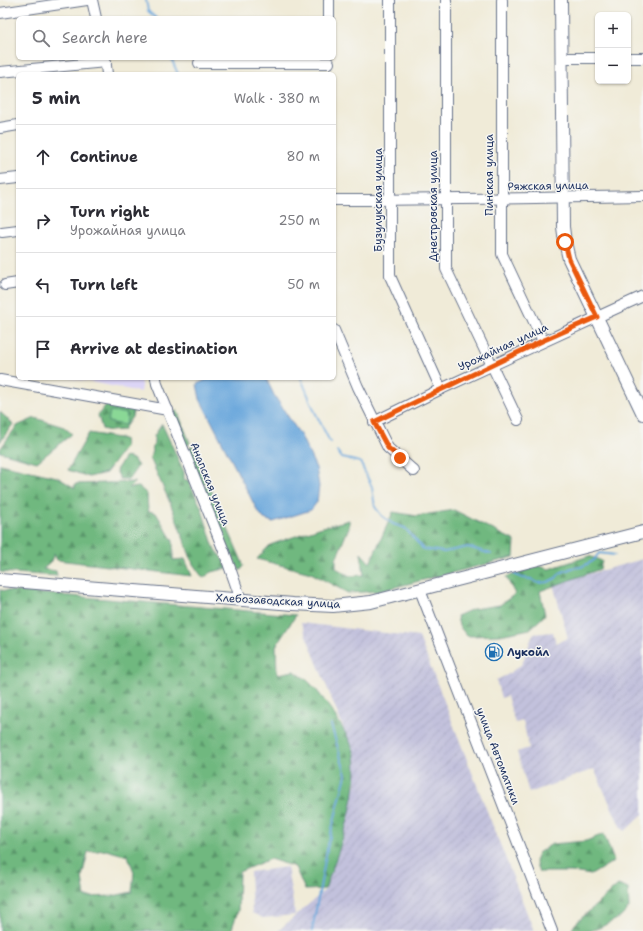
<!DOCTYPE html>
<html lang="en">
<head>
<meta charset="utf-8">
<style>
  :root { --surface:#fff; --page:#f7f7f7; --text:#2b2b33; --muted:#7c7c81; --line:#e1e1e2 }
  body { margin:0; font-family:"Shantell Sans",sans-serif; background:var(--page); color:var(--text) }
  .controls { position:absolute; right:12px; top:12px; display:grid; overflow:hidden; border-radius:6px; box-shadow:0 1px 3px #0004 }
  .controls button { width:36px; height:36px; display:grid; place-items:center; padding:0; border:0; border-bottom:1px solid var(--line); background:var(--surface); color:var(--text); font:20px sans-serif }
  .stop { position:absolute; width:12px; height:12px; margin:-9px; border:3px solid #ea580c; border-radius:50%; background:#fff }
  .stop.end { background:#ea580c; border-color:#fff; box-shadow:0 1px 4px #0008 }
  .list { margin:0; padding:0; list-style:none }
  h2 { display:flex; justify-content:space-between; align-items:center; height:52px; margin:0; padding:0 16px; font-size:17px }
  h2 small { font-size:13px; font-weight:400; color:var(--muted) }
  .list li { display:grid; grid-template-columns:26px 1fr auto; gap:12px; align-items:center; box-sizing:border-box; height:64px; padding:0 16px; border-top:1px solid var(--line) }
  .list b { display:block; font-size:15px; white-space:nowrap }
  .list p { margin:0; font-size:13px; white-space:nowrap; color:var(--muted) }
  .list em { font-size:13px; font-style:normal; color:var(--muted) }
  .icon { flex:none; width:22px; height:22px; fill:none; stroke:currentColor; stroke-width:2; stroke-linecap:round; stroke-linejoin:round }
  .map { position:relative; flex:none; width:643px; height:931px; overflow:hidden }
  .search { position:absolute; background:var(--surface); box-shadow:0 1px 3px #0004; left:16px; top:16px; width:320px; height:44px; display:flex; align-items:center; gap:10px; box-sizing:border-box; padding:0 14px; border-radius:6px; color:var(--muted); font-size:15px }
  .panel { position:absolute; background:var(--surface); box-shadow:0 1px 3px #0004; left:16px; top:72px; width:320px; height:308px; border-radius:6px }
  .map>svg:first-child { display:block }
  .built { fill:#dcd5f6 }
  .industrial { fill:url(#industrial-furrows) }
  .forest { fill:url(#forest-firs); stroke:#45746e; fill-rule:evenodd }
  .pitch { fill:#8ad896; stroke:#52847a }
  .water { fill:#6ba7dc; stroke:#436b9d }
  .lines { fill:none; stroke-linecap:round; stroke-linejoin:round }
  .stream { stroke:#6ba7dc; stroke-width:2 }
  .minor-casing { stroke:#667189; stroke-width:12 }
  .major-casing { stroke:#667189; stroke-width:14 }
  .minor { stroke:#fff; stroke-width:10 }
  .major { stroke:#fff; stroke-width:12 }
  .route { stroke:#ea580c; stroke-width:5 }
  .labels { text-anchor:middle; dominant-baseline:central; stroke-width:3; stroke-linejoin:round; paint-order:stroke }
  .street-label { font-size:11px; fill:#1b2f5e; stroke:#f6f6f2 }
  .poi-label { font-size:11px; font-weight:bold; fill:#1b2f5e; stroke:#f6f6f2; text-anchor:start }
</style>
</head>
<body>
<div class="map">
<svg width="643" height="931" viewBox="0 0 643 931">
  <defs>
    <pattern id="industrial-furrows" width="10" height="10" patternUnits="userSpaceOnUse"><rect width="10" height="10" fill="#c2c1dc"/><path d="M-1 1l2-2M0 10L10 0M9 11l2-2" fill="none" stroke="#a6a6bf"/></pattern>
    <pattern id="forest-firs" width="22" height="20" patternUnits="userSpaceOnUse"><rect width="22" height="20" fill="#6fb87f"/><path d="M5 1l3.5 6h-7zM16 11l3.5 6h-7z" fill="#5a966b"/></pattern>
  </defs>
  <rect width="100%" height="100%" fill="#f6f6f2"/>
  <filter id="ink" filterUnits="userSpaceOnUse"><feTurbulence type="fractalNoise" baseFrequency=".025" numOctaves="2"/><feDisplacementMap in="SourceGraphic" scale="8" xChannelSelector="R" yChannelSelector="G"/><feConvolveMatrix kernelMatrix="1 2 1 2 8 2 1 2 1" color-interpolation-filters="sRGB"/></filter>
  <filter id="wash" filterUnits="userSpaceOnUse"><feTurbulence type="fractalNoise" baseFrequency=".012" numOctaves="4" result="noise"/><feDisplacementMap in="SourceGraphic" scale="16" xChannelSelector="R" yChannelSelector="G"/><feGaussianBlur stdDeviation="0.9" result="paint"/><feColorMatrix in="noise" values="0 0 0 0 0 0 0 0 0 0 0 0 0 0 0 0 0 1.4 0 .05"/><feComposite in="paint" operator="in"/></filter>
  <g filter="url(#wash)">
    <rect width="100%" height="100%" fill="#f0ebd8"/>
    <polygon class="built" points="68,378 141,378 141,392 86,381"/>
    <g class="industrial">
      <polygon points="643,559 643,814 625,831 620,826 616,817 594,769 529,793 517,752 529,748 523,721 515,723 507,696 501,698 496,680 507,675 522,664 533,634 553,632 556,643 568,638 553,584"/>
      <polygon points="301,623 419,637 534,931 278,931 325,890 342,841 356,783 354,754"/>
      <polygon points="287,867 295,915 263,918 252,913 250,872"/>
    </g>
    <g class="forest">
      <polygon points="109,401 134,408 132,417 123,430 110,431 102,429 98,415"/>
      <polygon points="177,410 190,443 185,448 171,416"/>
      <polygon points="0,412 13,424 0,442"/>
      <polygon points="35,418 64,427 72,434 37,462 0,452 0,449 17,426"/>
      <polygon points="162,424 184,472 184,480 188,480 201,507 213,545 228,568 212,572 203,578 193,564 171,505 150,458 154,443 154,436"/>
      <polygon points="89,433 124,439 125,447 106,473 89,477 68,470"/>
      <polygon points="192,445 207,481 202,486 187,451"/>
      <polygon points="125,457 133,459 138,466 129,479 120,479 116,470"/>
      <polygon points="0,464 57,477 75,488 75,484 135,482 129,488 139,487 147,494 148,511 156,513 173,541 173,560 185,559 192,576 57,560 54,554 50,563 43,569 56,571 57,576 0,572"/>
      <polygon points="208,483 244,566 240,571 220,535 203,490"/>
      <polygon points="454,510 515,541 514,557 380,591 348,593 311,573 257,559 270,545 319,528 349,520 349,527 336,559 336,568 350,576 364,575 361,553 370,563 393,512 417,516"/>
      <polygon points="589,556 602,561 600,569 540,591 545,615 530,629 500,635 467,636 459,626 457,616 473,609 500,605 515,594 506,577 538,566 549,569"/>
      <path d="M 0,590 L 296,615 L 276,646 L 277,674 L 294,671 C 300,675 308,680 313,686 C 324,698 353,740 355,756 C 360,796 339,850 325,889 L 305,890 L 295,867 L 270,859 L 239,872 L 238,911 L 231,931 L 0,931 ZM 106,850 L 128,856 L 134,872 L 132,892 L 113,896 L 85,897 L 82,877 L 88,852 Z"/>
      <polygon points="604,834 614,861 591,875 572,872 539,872 535,861 538,853 552,844 586,841"/>
      <polygon points="618,885 628,889 629,908 621,917 599,928 590,931 571,931 575,924"/>
    </g>
    <polygon class="pitch" points="110,411 127,414 126,425 108,422"/>
    <polygon class="water" points="210,378 266,378 274,395 301,436 316,468 319,486 317,502 311,510 273,522 264,519 257,510 200,399 197,384"/>
    <g class="lines">
      <g class="stream">
        <polyline points="146,0 148,11 156,18"/>
        <polyline points="171,58 178,74"/>
        <polyline points="301,378 315,412 330,442"/>
        <polyline points="337,451 342,458 360,462 372,487 375,507 382,516 393,524 405,528 423,549 444,552 468,547 491,554"/>
        <polyline points="514,574 522,578 531,579 538,583 548,582 556,578 560,573 572,568 581,567 593,561 599,553 615,555"/>
        <polyline points="312,931 328,844 346,775 331,725"/>
      </g>
    </g>
  </g>
  <g filter="url(#ink)">
    <g class="lines">
      <defs>
        <g id="minor">
          <polyline points="92,0 96,18"/>
          <polyline points="329,0 329,18"/>
          <polyline points="390,0 390,276 441,389"/>
          <polyline points="446,0 446,269 518,420"/>
          <polyline points="502,0 502,254 543,341"/>
          <polyline points="0,13 87,0"/>
          <polyline points="105,58 107,74"/>
          <polyline points="562,58 598,58"/>
          <polyline points="628,58 643,58"/>
          <polyline points="199,63 329,63"/>
          <polyline points="0,72 106,62"/>
          <polyline points="0,128 18,125"/>
          <polyline points="0,180 18,178"/>
          <path d="M 334,200 C 437,200 540,198 643,196"/>
          <polyline points="2,232 18,230"/>
          <polyline points="5,285 18,283"/>
          <polyline points="334,330 358,387 388,448 414,471"/>
          <polyline points="156,378 157,384 224,551 241,600"/>
          <polyline points="0,380 168,410"/>
          <polyline points="374,422 441,389 643,296"/>
          <polyline points="420,590 552,931"/>
        </g>
        <g id="major">
          <polyline points="561,0 563,227 565,242 569,259 643,414"/>
          <polyline points="0,580 293,604 333,606 371,602 643,532"/>
        </g>
      </defs>
      <use href="#minor" class="minor-casing"/>
      <use href="#major" class="major-casing"/>
      <use href="#minor" class="minor"/>
      <use href="#major" class="major"/>
    </g>
  </g>
  <g class="lines" filter="url(#ink)">
    <polyline class="route" points="400,458 388,448 374,422 542,341 597,317 569,259 565,242"/>
  </g>
  <defs>
    <symbol id="fuel-ring" viewBox="-11 -11 22 22"><circle r="9.5" fill="#f6f6f2" stroke="#1f6fb2" stroke-width="1.5"/><path d="M-5.5-6h7V0h2V4h1.3V-2.5L3-4.5l.8-.8L6-3V5H2.5V1h-1V6h-7ZM-4.2-4.7v3.2H.2V-4.7Z" fill="#1f6fb2"/></symbol>
  </defs>
  <g fill-rule="evenodd">
    <use href="#fuel-ring" x="484" y="642" width="20" height="20"/>
  </g>
  <g class="labels">
    <g class="street-label">
      <text transform="translate(489 175) rotate(-90)">Пинская улица</text>
      <text transform="translate(548 186) rotate(-1)">Ряжская улица</text>
      <text transform="translate(378 200) rotate(-90)">Бузулукская улица</text>
      <text transform="translate(433 206) rotate(-90)">Днестровская улица</text>
      <text transform="translate(503 347) rotate(-25)">Урожайная улица</text>
      <text transform="translate(210 484) rotate(68)">Анапская улица</text>
      <text transform="translate(278 601) rotate(3)">Хлебозаводская улица</text>
      <text transform="translate(498 756) rotate(69)">улица Автоматики</text>
    </g>
    <g class="poi-label">
      <text x="507" y="652">Лукойл</text>
    </g>
  </g>
</svg>
<div class="controls">
<button>+</button>
<button>−</button>
</div>
<div class="stop" style="left:565px;top:242px"></div>
<div class="stop end" style="left:400px;top:458px"></div>
<div class="search"><svg class="icon" aria-label="search" viewBox="0 0 24 24"><circle cx="10" cy="10" r="6"/><path d="M15 15l6 6"/></svg>Search here</div>
<section class="panel">
<h2>5 min<small>Walk · 380 m</small></h2>
<ul class="list">
<li><svg class="icon" aria-label="ahead" viewBox="0 0 24 24"><path d="M12 20V5M6 11l6-6 6 6"/></svg><div><b>Continue</b></div><em>80 m</em></li>
<li><svg class="icon" aria-label="right" viewBox="0 0 24 24"><path d="M7 20v-9h11M14 6l5 5-5 5"/></svg><div><b>Turn right</b><p>Урожайная улица</p></div><em>250 m</em></li>
<li><svg class="icon" aria-label="left" viewBox="0 0 24 24"><path d="M17 20v-9H6M10 6l-5 5 5 5"/></svg><div><b>Turn left</b></div><em>50 m</em></li>
<li><svg class="icon" aria-label="arrive" viewBox="0 0 24 24"><path d="M6 21V4h12l-3 4 3 4H6"/></svg><div><b>Arrive at destination</b></div></li>
</ul>
</section>
</div>
</body>
</html>
